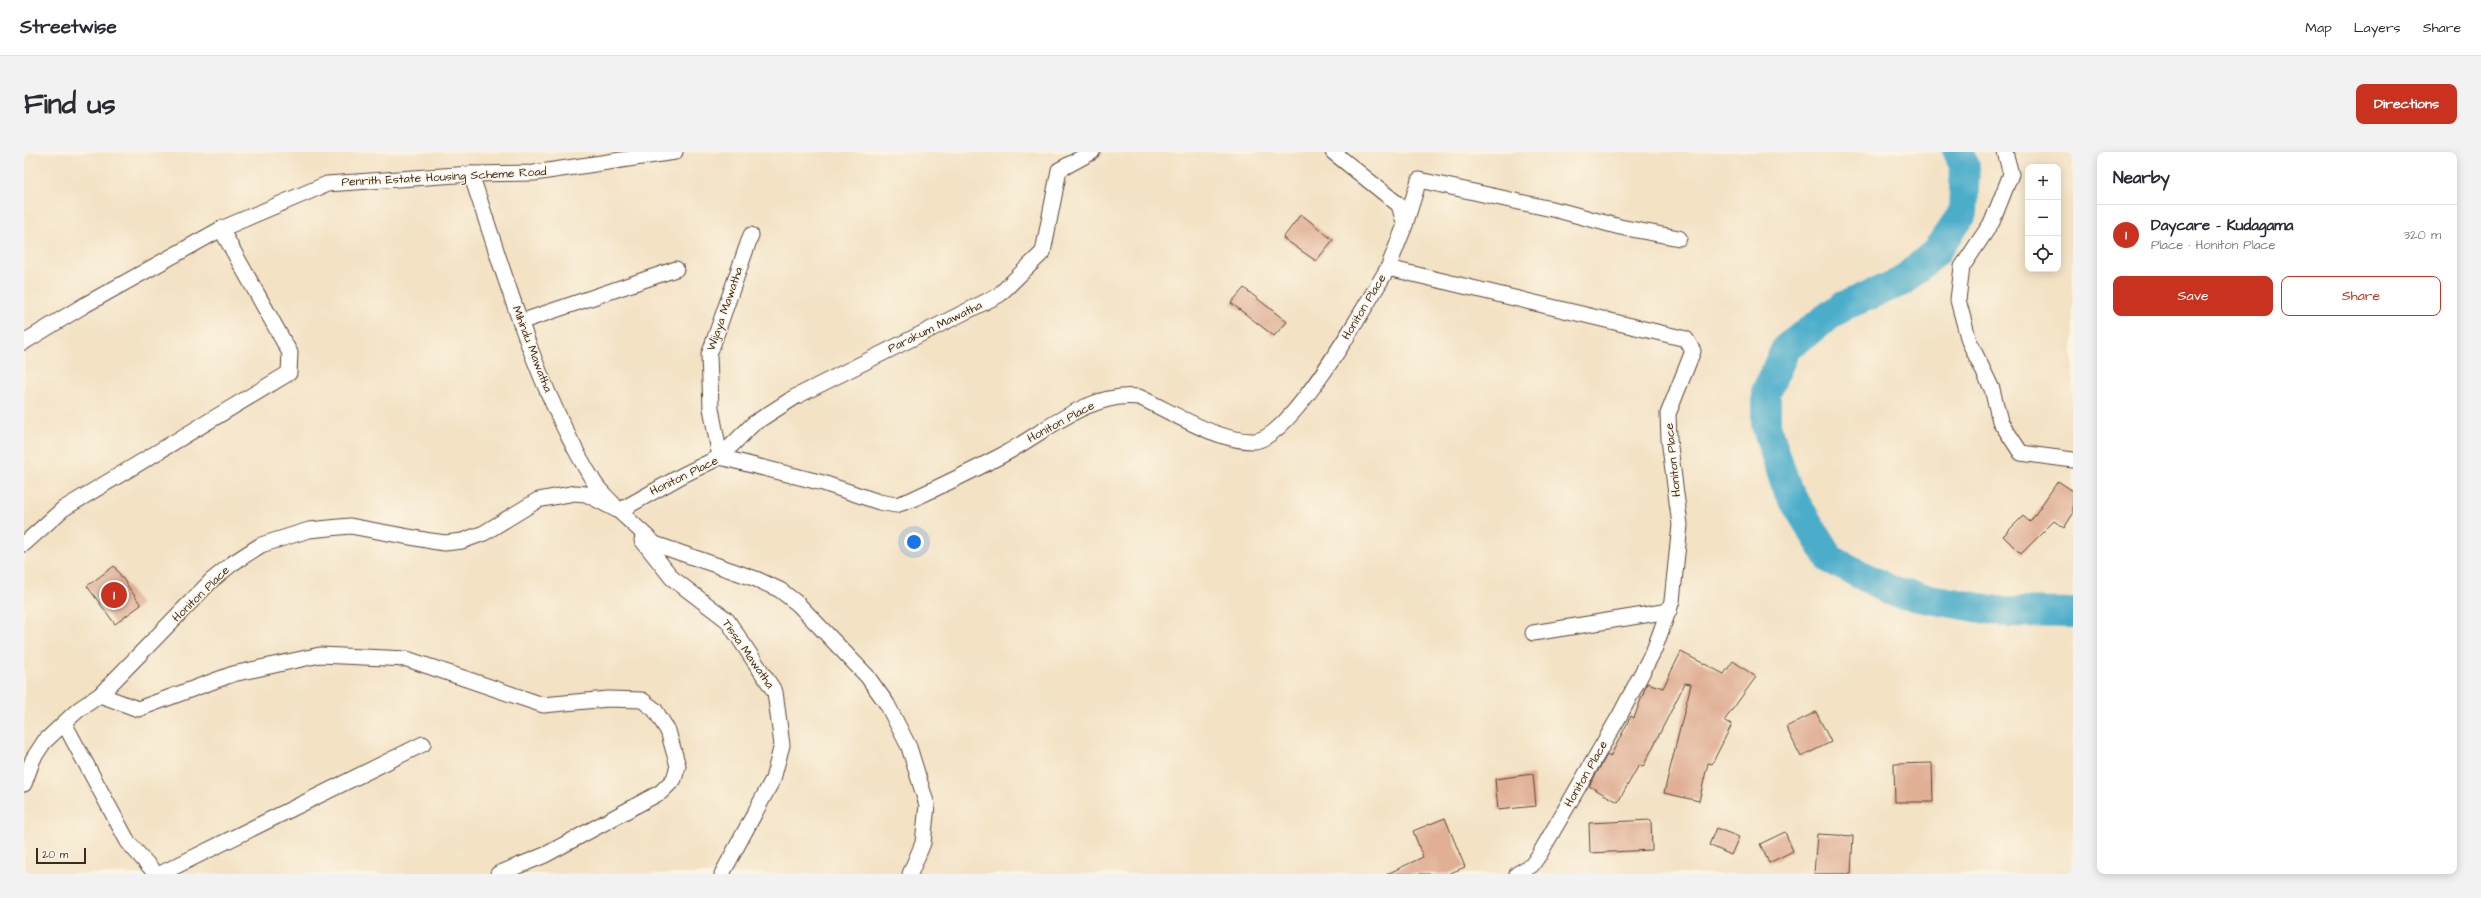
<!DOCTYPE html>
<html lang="en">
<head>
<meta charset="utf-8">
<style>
  :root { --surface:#fff; --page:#f2f2f3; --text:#2b2b33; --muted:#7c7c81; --line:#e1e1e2; --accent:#c8321e }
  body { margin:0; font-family:"Architects Daughter",sans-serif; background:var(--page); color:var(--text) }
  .controls { position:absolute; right:12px; top:12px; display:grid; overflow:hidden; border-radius:8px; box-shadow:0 2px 10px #0003 }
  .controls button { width:36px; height:36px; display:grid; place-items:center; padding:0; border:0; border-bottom:1px solid var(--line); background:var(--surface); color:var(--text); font:20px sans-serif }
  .scale { position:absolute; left:12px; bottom:10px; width:50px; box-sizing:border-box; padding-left:4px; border:2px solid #3b2a1e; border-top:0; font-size:11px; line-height:14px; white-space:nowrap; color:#3b2a1e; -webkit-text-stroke:3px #fcf5e5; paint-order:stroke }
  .you { position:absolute; left:890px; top:390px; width:14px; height:14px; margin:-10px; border:3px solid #fff; border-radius:50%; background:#1a73e8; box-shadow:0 0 0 6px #1a73e833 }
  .badge { display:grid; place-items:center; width:26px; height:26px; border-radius:50%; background:var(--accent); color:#fff; font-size:13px; font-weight:700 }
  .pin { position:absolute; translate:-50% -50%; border:2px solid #fff; box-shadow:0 1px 4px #0006 }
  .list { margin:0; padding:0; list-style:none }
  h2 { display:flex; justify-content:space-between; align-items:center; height:52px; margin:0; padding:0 16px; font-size:17px }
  h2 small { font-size:13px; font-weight:400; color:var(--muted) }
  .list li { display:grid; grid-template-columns:26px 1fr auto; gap:12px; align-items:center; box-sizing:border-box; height:60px; padding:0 16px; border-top:1px solid var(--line) }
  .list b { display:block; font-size:15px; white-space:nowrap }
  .list p { margin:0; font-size:13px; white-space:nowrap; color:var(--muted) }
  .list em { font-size:13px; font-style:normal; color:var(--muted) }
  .actions { display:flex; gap:8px; padding:12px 16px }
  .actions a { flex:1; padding:9px 0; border:1px solid var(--accent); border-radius:8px; text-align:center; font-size:14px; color:var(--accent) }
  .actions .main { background:var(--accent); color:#fff }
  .icon { flex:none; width:22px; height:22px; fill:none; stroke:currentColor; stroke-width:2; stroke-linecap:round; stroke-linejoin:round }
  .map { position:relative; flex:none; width:2049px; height:722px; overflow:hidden; border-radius:8px }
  header { display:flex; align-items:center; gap:24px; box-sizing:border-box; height:56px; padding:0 20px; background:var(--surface); border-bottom:1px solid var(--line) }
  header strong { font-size:19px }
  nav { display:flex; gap:22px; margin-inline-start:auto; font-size:14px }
  .intro { display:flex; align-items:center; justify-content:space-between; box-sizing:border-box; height:96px; padding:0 24px }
  h1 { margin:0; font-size:28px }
  .button { padding:10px 18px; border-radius:8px; background:var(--accent); color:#fff; font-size:14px; font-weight:700 }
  main { display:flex; gap:24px; padding:0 24px }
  aside { flex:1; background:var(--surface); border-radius:8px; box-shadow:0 2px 10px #0003 }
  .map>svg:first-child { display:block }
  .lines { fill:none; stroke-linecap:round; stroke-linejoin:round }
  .river { stroke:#4badca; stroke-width:30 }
  .building { fill:#e0af94 }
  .street-casing { stroke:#574637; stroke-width:17 }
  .street { stroke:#fff; stroke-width:15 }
  .labels { text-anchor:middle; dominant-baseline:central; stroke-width:3; stroke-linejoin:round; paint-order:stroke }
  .street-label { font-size:12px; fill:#3b2a1e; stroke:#fcf5e5 }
</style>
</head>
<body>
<header>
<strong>Streetwise</strong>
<nav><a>Map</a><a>Layers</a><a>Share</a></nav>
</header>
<div class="intro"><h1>Find us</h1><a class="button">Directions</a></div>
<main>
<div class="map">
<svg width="2049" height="722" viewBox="0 0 2049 722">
  <rect width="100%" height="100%" fill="#fcf5e5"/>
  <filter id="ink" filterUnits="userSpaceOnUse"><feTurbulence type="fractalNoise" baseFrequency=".025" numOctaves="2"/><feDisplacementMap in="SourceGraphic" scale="8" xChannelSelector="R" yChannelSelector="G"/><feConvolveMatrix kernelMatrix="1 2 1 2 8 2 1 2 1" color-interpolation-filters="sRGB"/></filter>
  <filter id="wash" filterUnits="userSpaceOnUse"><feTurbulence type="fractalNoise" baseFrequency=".012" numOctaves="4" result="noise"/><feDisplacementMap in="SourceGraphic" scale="16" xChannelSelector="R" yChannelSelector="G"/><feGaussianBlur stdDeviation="0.9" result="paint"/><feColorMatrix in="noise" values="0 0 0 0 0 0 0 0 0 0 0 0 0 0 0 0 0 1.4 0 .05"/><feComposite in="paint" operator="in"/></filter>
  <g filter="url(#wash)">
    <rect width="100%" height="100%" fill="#f3e2c4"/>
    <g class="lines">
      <polyline class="river" points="1933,0 1941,14 1939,61 1911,101 1877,130 1817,155 1762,196 1742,240 1742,273 1763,337 1806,407 1872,441 1980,460 2049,461"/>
    </g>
    <g id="blocks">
      <g class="building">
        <polygon points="1277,62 1309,88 1292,109 1259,86"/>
        <polygon points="1220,136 1263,170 1250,184 1207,151"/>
        <polygon points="2034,329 2049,339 2049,362 2040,376 2030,369 1997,402 1979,384 1999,364 2006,370"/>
        <polygon points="90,414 117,453 91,472 63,434"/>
        <polygon points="1657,500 1700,522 1709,509 1732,525 1700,569 1708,572 1688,612 1684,611 1675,649 1640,641 1667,532 1661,531 1619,615 1615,613 1594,650 1565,634 1583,603 1586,605 1607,564 1610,566 1623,531 1639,536"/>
        <polygon points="1792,560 1807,590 1777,605 1762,575"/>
        <polygon points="1908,611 1909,650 1871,650 1870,612"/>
        <polygon points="1509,622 1512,654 1474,658 1471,627"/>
        <polygon points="1421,666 1441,715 1424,722 1363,722 1399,705 1389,679"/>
        <polygon points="1627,668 1628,698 1566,701 1565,671"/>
        <polygon points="1692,676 1715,685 1707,703 1685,693"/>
        <polygon points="1761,680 1769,699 1745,711 1736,692"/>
        <polygon points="1793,682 1829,684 1827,722 1790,722"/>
      </g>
    </g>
  </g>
  <g filter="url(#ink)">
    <use href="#blocks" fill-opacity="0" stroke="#574637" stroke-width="1"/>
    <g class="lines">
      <defs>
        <g id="street">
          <polyline points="1309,0 1375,53 1381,73 1364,116"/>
          <polyline points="1981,0 1987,22 1968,70 1938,115 1934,148 1945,189 1968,237 1976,269 1997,301 2049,308"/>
          <path d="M 447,22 C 482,126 512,236 570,330 C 575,339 584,346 590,353"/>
          <polyline points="1381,73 1395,28 1537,59 1596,75 1655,86"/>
          <polyline points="197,77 303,32 447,22 510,21 651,0"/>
          <polyline points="496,170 652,117"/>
          <polyline points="0,190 59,154 197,77 266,201 265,221 39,357 0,392"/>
          <polyline points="696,305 729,272 771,245 975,143 1019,100 1035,18 1068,0"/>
          <polyline points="696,305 687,256 685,203 727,83"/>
          <path d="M 595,359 L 659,323 L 696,305 L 799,331 L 855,350 L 872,353 L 887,348 C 919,333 951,318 982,301 C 1022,279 1067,239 1115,245 C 1148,260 1194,290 1230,289 C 1268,287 1344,149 1364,116 L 1662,187 L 1669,199 L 1644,262 L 1645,287 L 1656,373 L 1648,449 L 1630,498 L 1596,563 L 1515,703 L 1508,713 L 1493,722"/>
          <polyline points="618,388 648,426 703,468 751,540 758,593 749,627 698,722"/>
          <polyline points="1509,481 1645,459"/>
          <polyline points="76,543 114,557 209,522 296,503 383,507 519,553 584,547 618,548 631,558 644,579 654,614 650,627 637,640 521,703 474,722"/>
          <polyline points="40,571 104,690 132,722"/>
          <polyline points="0,632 9,607 20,590 54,558 76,543 188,428 209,411 237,393 285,378 326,374 407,389 421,391 438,389 460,381 514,348 551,341 562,342 595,359 631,392 732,427 756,438 774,452 843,524 863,552 885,595 903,653 899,691 886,722"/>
          <polyline points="136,722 399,592"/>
        </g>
      </defs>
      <use href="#street" class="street-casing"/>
      <use href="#street" class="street"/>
    </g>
  </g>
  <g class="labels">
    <g class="street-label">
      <text transform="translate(420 25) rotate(-3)">Penrith Estate Housing Scheme Road</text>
      <text transform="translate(1340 155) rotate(-59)">Honiton Place</text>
      <text transform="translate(701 157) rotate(-71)">Wijaya Mawatha</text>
      <text transform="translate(911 175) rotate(-26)">Parakum Mawatha</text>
      <text transform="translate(508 197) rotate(69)">Mihindu Mawatha</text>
      <text transform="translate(1037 270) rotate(-28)">Honiton Place</text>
      <text transform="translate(1649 308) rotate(-96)">Honiton Place</text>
      <text transform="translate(660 324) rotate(-26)">Honiton Place</text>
      <text transform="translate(177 442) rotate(-44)">Honiton Place</text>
      <text transform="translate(724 502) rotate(55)">Tissa Mawatha</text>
      <text transform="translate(1562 622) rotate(-60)">Honiton Place</text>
    </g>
  </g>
</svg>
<div class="controls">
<button>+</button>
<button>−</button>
<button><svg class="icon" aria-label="locate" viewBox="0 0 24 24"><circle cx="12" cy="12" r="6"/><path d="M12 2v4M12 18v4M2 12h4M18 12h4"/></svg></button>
</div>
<div class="scale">20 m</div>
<div class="you"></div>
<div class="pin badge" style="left:90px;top:443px">1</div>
</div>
<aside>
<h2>Nearby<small></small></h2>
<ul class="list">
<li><span class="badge">1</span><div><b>Daycare - Kudagama</b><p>Place · Honiton Place</p></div><em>320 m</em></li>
</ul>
<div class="actions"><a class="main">Save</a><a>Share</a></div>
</aside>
</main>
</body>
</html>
